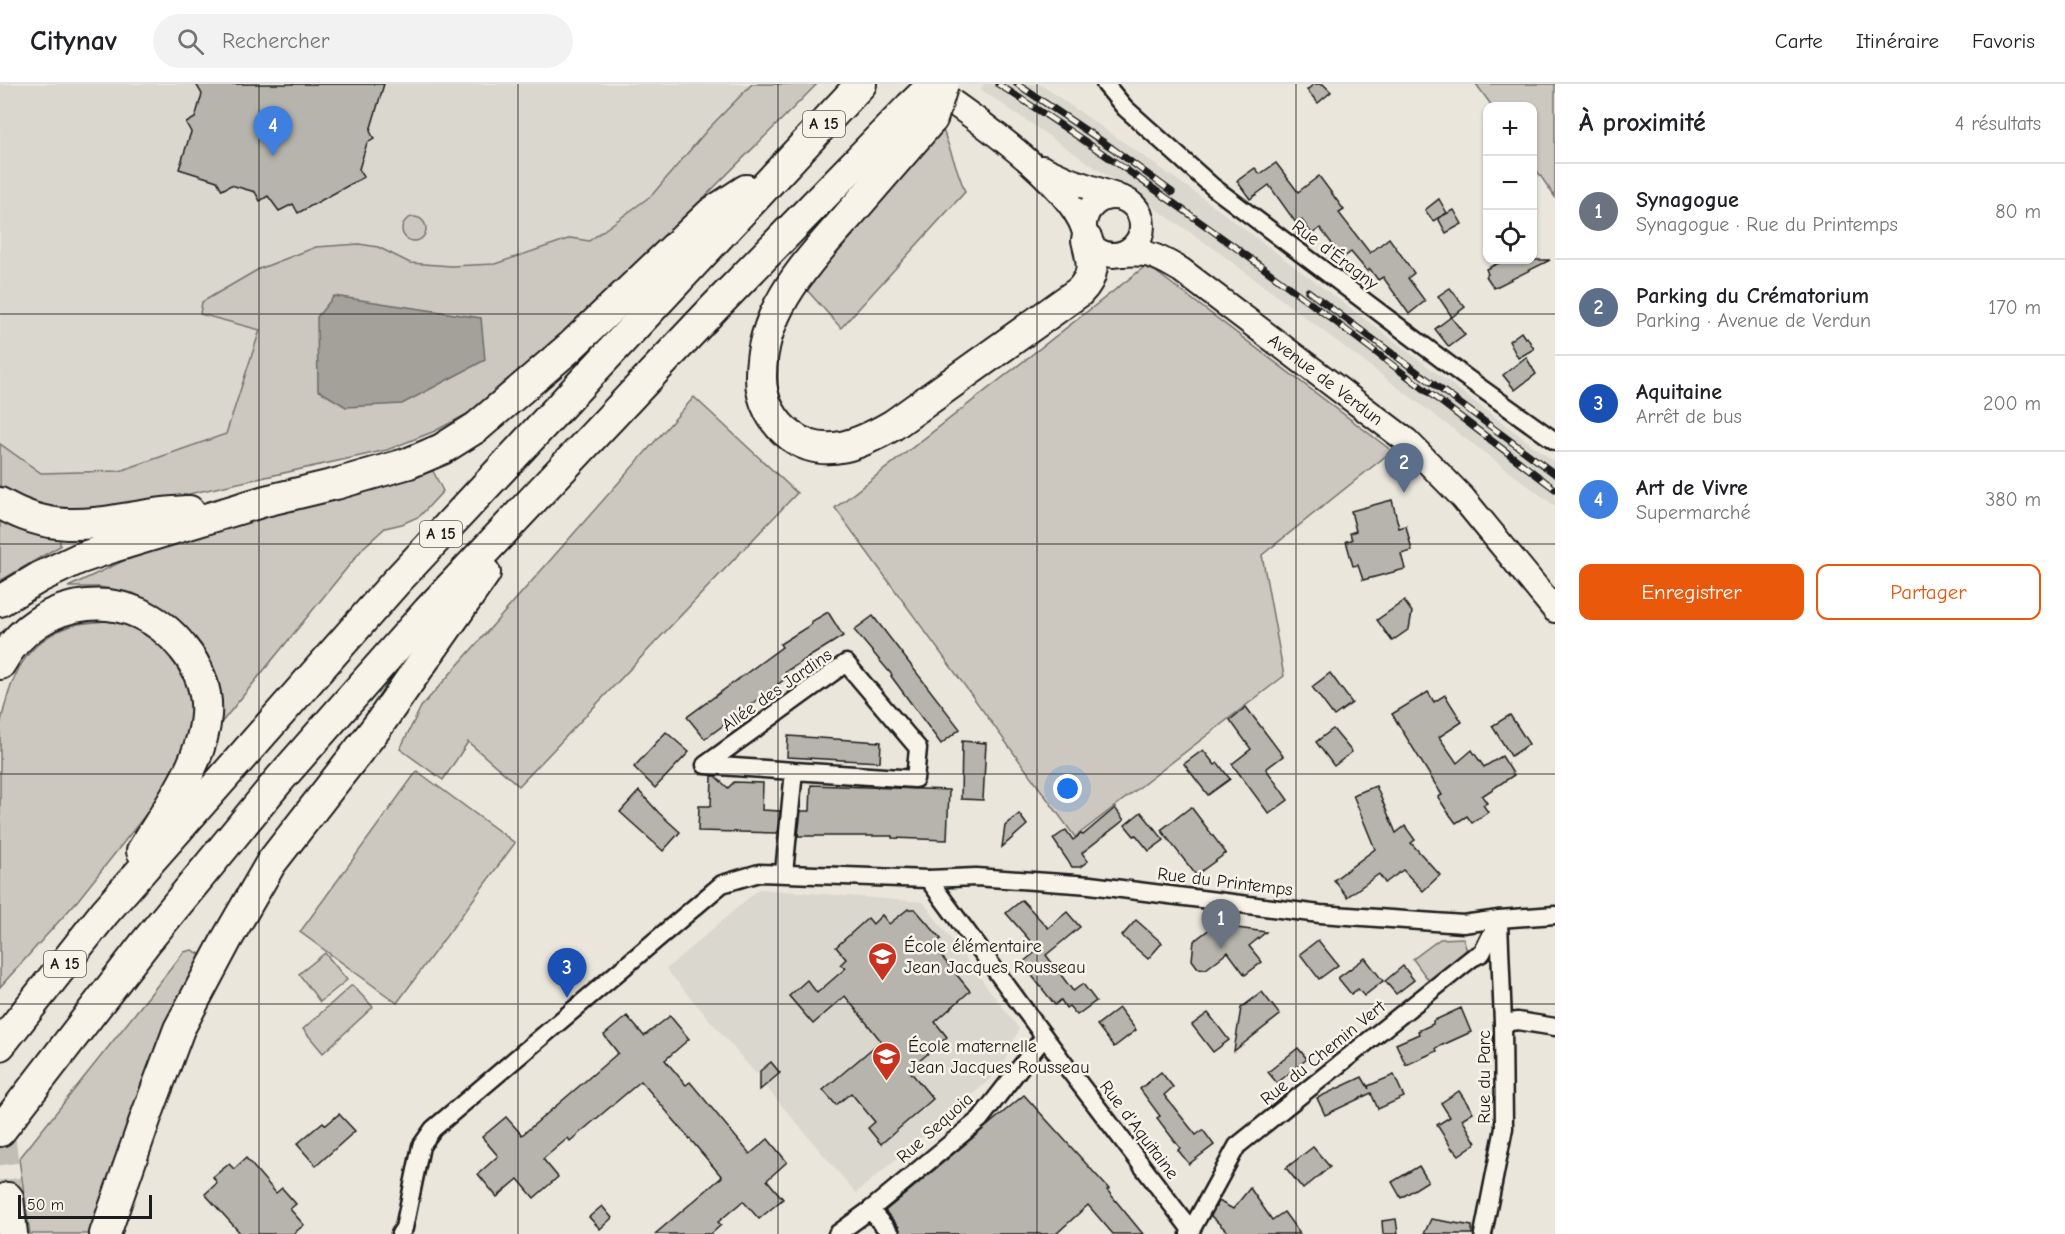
<!DOCTYPE html>
<html lang="fr">
<head>
<meta charset="utf-8">
<style>
  :root { --surface:#fff; --page:#f2f2f2; --text:#202124; --muted:#757577; --line:#e0e0e0; --accent:#ea580c }
  body { margin:0; font-family:"Comic Neue",sans-serif; background:var(--page); color:var(--text) }
  .controls { position:absolute; right:18px; top:18px; display:grid; overflow:hidden; border-radius:12px; box-shadow:0 2px 4px #0004 }
  .controls button { width:54px; height:54px; display:grid; place-items:center; padding:0; border:0; border-bottom:2px solid var(--line); background:var(--surface); color:var(--text); font:30px sans-serif }
  .scale { position:absolute; left:18px; bottom:15px; width:134px; box-sizing:border-box; padding-left:6px; border:3px solid #1c1c1c; border-top:0; font-size:16px; line-height:21px; white-space:nowrap; color:#1c1c1c; -webkit-text-stroke:4px #f7f3e8; paint-order:stroke }
  .you { position:absolute; left:1068px; top:705px; width:21px; height:21px; margin:-15px; border:4px solid #fff; border-radius:50%; background:#1a73e8; box-shadow:0 0 0 9px #1a73e833 }
  .badge { display:grid; place-items:center; width:39px; height:39px; border-radius:50%; background:var(--accent); color:#fff; font-size:20px; font-weight:700 }
  .pin { position:absolute; translate:-50% -50px; filter:drop-shadow(0 2px 3px #0008) }
  .pin::after { content:''; position:absolute; top:32px; width:21px; height:18px; background:inherit; clip-path:polygon(0 0,100% 0,50% 100%) }
  .list { margin:0; padding:0; list-style:none }
  h2 { display:flex; justify-content:space-between; align-items:center; height:78px; margin:0; padding:0 24px; font-size:26px }
  h2 small { font-size:20px; font-weight:400; color:var(--muted) }
  .list li { display:grid; grid-template-columns:39px 1fr auto; gap:18px; align-items:center; box-sizing:border-box; height:96px; padding:0 24px; border-top:2px solid var(--line) }
  .list b { display:block; font-size:22px; white-space:nowrap }
  .list p { margin:0; font-size:20px; white-space:nowrap; color:var(--muted) }
  .list em { font-size:20px; font-style:normal; color:var(--muted) }
  .actions { display:flex; gap:12px; padding:18px 24px }
  .actions a { flex:1; padding:14px 0; border:2px solid var(--accent); border-radius:12px; text-align:center; font-size:21px; color:var(--accent) }
  .actions .main { background:var(--accent); color:#fff }
  .icon { flex:none; width:33px; height:33px; fill:none; stroke:currentColor; stroke-width:2; stroke-linecap:round; stroke-linejoin:round }
  .map { position:relative; flex:none; width:1555px; height:1150px; overflow:hidden }
  header { display:flex; align-items:center; gap:36px; box-sizing:border-box; height:84px; padding:0 30px; background:var(--surface); border-bottom:2px solid var(--line) }
  header strong { font-size:28px }
  nav { display:flex; gap:33px; margin-inline-start:auto; font-size:21px }
  .search { width:420px; height:54px; background:var(--page); display:flex; align-items:center; gap:15px; box-sizing:border-box; padding:0 21px; border-radius:33px; color:var(--muted); font-size:22px }
  main { display:flex }
  aside { flex:1; background:var(--surface) }
  .map>svg:first-child { display:block }
  .built { fill:#dad7ce }
  .green { fill:#ccc8c0; stroke:#74726e; stroke-width:1.5 }
  .water { fill:#a3a19a; stroke:#6d6c68; stroke-width:1.5 }
  .building { fill:#b6b4ac; stroke:#1c1c1c; stroke-width:1.5 }
  .lines { fill:none; stroke-linecap:round; stroke-linejoin:round }
  .highway-tunnel { stroke:#c1beb6; stroke-width:30; stroke-dasharray:30 15; stroke-linecap:butt }
  .street-casing { stroke:#1c1c1c; stroke-width:21 }
  .secondary-casing { stroke:#1c1c1c; stroke-width:28 }
  .highway-casing { stroke:#1c1c1c; stroke-width:34 }
  .street { stroke:#f7f3e8; stroke-width:16 }
  .secondary { stroke:#f7f3e8; stroke-width:24 }
  .highway { stroke:#f7f3e8; stroke-width:30 }
  .rail-casing { stroke:#1c1c1c; stroke-width:7 }
  .rail { stroke:#f7f3e8; stroke-width:4.5; stroke-dasharray:14; stroke-linecap:butt }
  .highway-bridge-casing { stroke:#1c1c1c; stroke-width:34; stroke-linecap:butt }
  .highway-bridge { stroke:#f7f3e8; stroke-width:30 }
  .grid { fill:none; stroke:#1c1c1c; stroke-width:1.5; stroke-opacity:0.55 }
  .labels { text-anchor:middle; dominant-baseline:central; stroke-width:5; stroke-linejoin:round; paint-order:stroke }
  .shield { fill:#f7f3e8; stroke:#5e5c59; stroke-width:1.5 }
  .shield-label { font-size:16px; font-weight:bold; fill:#1c1c1c }
  .street-label { font-size:18px; fill:#1c1c1c; stroke:#f7f3e8 }
  .poi-label { font-size:18px; fill:#1c1c1c; stroke:#f7f3e8; text-anchor:start }
</style>
</head>
<body>
<header>
<strong>Citynav</strong>
<div class="search"><svg class="icon" aria-label="search" viewBox="0 0 24 24"><circle cx="10" cy="10" r="6"/><path d="M15 15l6 6"/></svg>Rechercher</div>
<nav><a>Carte</a><a>Itinéraire</a><a>Favoris</a></nav>
</header>
<main>
<div class="map">
<svg width="1555" height="1150" viewBox="0 0 1555 1150">
  <rect width="100%" height="100%" fill="#eae6dc"/>
  <filter id="ink" filterUnits="userSpaceOnUse"><feTurbulence type="fractalNoise" baseFrequency=".0167" numOctaves="2"/><feDisplacementMap in="SourceGraphic" scale="12" xChannelSelector="R" yChannelSelector="G"/><feConvolveMatrix kernelMatrix="1 2 1 2 8 2 1 2 1" color-interpolation-filters="sRGB"/></filter>
  <g filter="url(#ink)">
    <g class="built">
      <polygon points="0,0 774,0 647,134 241,351 154,395 13,398 0,385"/>
      <polygon points="985,0 1040,0 1206,116 1555,378 1555,422 1216,166 980,5"/>
      <polygon points="759,805 923,818 1019,945 1000,987 856,1109 760,996 763,993 759,988 756,990 666,885"/>
    </g>
    <g class="green">
      <polygon points="752,0 817,0 550,268 488,319 435,347 387,366 117,426 58,428 14,411 0,402 0,360 41,389 120,387 226,350 260,246 200,230 202,218 259,185 316,163 359,160 378,163 410,179 451,182 495,180 571,154 589,157 652,111 708,45"/>
      <polygon points="1476,0 1555,0 1555,113 1533,81 1532,22 1492,22"/>
      <polygon points="942,43 965,108 841,244 805,204"/>
      <circle cx="414" cy="145" r="12"/>
      <polygon points="1147,181 1392,367 1262,471 1284,592 1075,753 835,424"/>
      <polygon points="694,313 797,409 519,702 468,658 443,696 400,665 421,623"/>
      <polygon points="433,387 443,407 420,432 402,440 385,444 364,463 221,639 219,610 203,567 187,546 153,519 133,509 99,503 68,503 123,477 245,436 345,413"/>
      <polygon points="0,430 60,453 60,462 0,497"/>
      <path d="M 107,537 L 125,540 L 148,550 L 177,576 L 186,596 L 192,620 L 190,657 L 162,710 L 78,816 L 0,903 L 0,642 C 10,595 23,556 74,541 C 84,538 96,538 107,537 Z"/>
      <polygon points="417,687 515,759 397,919 300,848"/>
      <polygon points="1463,854 1467,867 1429,897 1413,875 1440,855"/>
      <polygon points="192,866 200,870 199,874 146,987 88,1150 30,1150 19,1075 184,868"/>
      <polygon points="325,869 347,896 320,918 299,890"/>
      <polygon points="352,901 373,923 323,969 303,945"/>
    </g>
    <polygon class="water" points="334,212 481,234 485,276 402,320 346,323 318,306 317,233"/>
    <g class="building">
      <polygon points="196,0 384,0 370,47 374,55 367,59 359,85 364,93 298,129 293,120 279,127 268,112 260,117 255,108 231,101 222,106 217,97 179,85 191,48 186,39 195,34 202,10"/>
      <polygon points="1314,0 1323,0 1331,8 1318,19 1307,6"/>
      <polygon points="1276,79 1298,108 1319,92 1344,126 1339,129 1370,169 1389,154 1414,189 1408,194 1425,217 1409,230 1383,193 1378,196 1370,185 1367,187 1351,168 1343,174 1320,144 1312,150 1301,135 1296,139 1269,101 1250,115 1237,97 1255,84 1260,90"/>
      <polygon points="1439,115 1447,129 1433,137 1425,126"/>
      <polygon points="1454,126 1462,140 1446,149 1438,134"/>
      <polygon points="1505,176 1550,176 1494,204 1486,192 1488,190 1486,185"/>
      <polygon points="1450,204 1465,223 1452,233 1438,212"/>
      <polygon points="1451,233 1465,251 1449,263 1435,245"/>
      <polygon points="1521,248 1525,254 1527,253 1534,265 1518,274 1509,257"/>
      <polygon points="1526,273 1536,290 1515,306 1503,291"/>
      <polygon points="1392,416 1399,444 1406,442 1412,467 1401,470 1405,485 1363,496 1358,481 1353,482 1346,457 1352,456 1350,449 1356,447 1351,427"/>
      <polygon points="1404,517 1412,528 1409,545 1392,557 1377,536"/>
      <polygon points="828,528 843,552 785,588 789,592 705,655 687,633 782,563 780,560 812,540 811,538"/>
      <polygon points="873,532 960,645 941,660 891,592 892,591 854,546"/>
      <polygon points="1330,589 1352,619 1334,632 1312,603"/>
      <polygon points="1428,608 1434,618 1445,611 1462,638 1439,653 1457,679 1472,666 1484,683 1502,672 1514,691 1482,712 1487,719 1483,721 1488,728 1472,739 1467,732 1456,739 1447,727 1438,713 1442,711 1392,630"/>
      <polygon points="1246,623 1283,672 1266,685 1288,716 1269,730 1232,680 1251,665 1230,636"/>
      <polygon points="1510,631 1529,660 1511,672 1492,642"/>
      <polygon points="1333,645 1352,668 1334,682 1316,658"/>
      <polygon points="666,648 689,668 655,704 634,683"/>
      <polygon points="788,652 881,658 880,678 787,673"/>
      <polygon points="962,657 986,659 983,716 961,715"/>
      <polygon points="1203,666 1215,681 1218,679 1230,695 1208,711 1184,680"/>
      <polygon points="712,692 715,692 728,704 734,698 763,699 762,726 780,727 777,749 698,747 699,722 711,722"/>
      <polygon points="811,701 949,706 947,756 892,754 892,752 798,752 801,727 810,727"/>
      <polygon points="1376,702 1396,749 1405,742 1415,756 1411,759 1440,791 1423,807 1403,786 1385,799 1379,790 1347,813 1334,796 1375,765 1353,711"/>
      <polygon points="639,707 659,729 680,748 663,767 620,728"/>
      <polygon points="1191,723 1226,769 1196,791 1161,746"/>
      <polygon points="1115,724 1124,736 1082,769 1088,777 1080,783 1072,783 1053,755 1066,746 1073,756 1081,750 1083,751"/>
      <polygon points="1141,728 1164,756 1149,767 1136,751 1134,752 1125,741"/>
      <polygon points="1019,730 1027,741 1002,763 1005,742"/>
      <polygon points="1022,816 1048,844 1067,828 1080,843 1046,871 1073,907 1083,900 1096,917 1077,931 1069,922 1066,924 1061,916 1055,921 1022,879 1038,866 1006,829"/>
      <polygon points="908,825 915,825 941,855 933,862 970,907 935,938 947,953 909,986 933,1015 881,1060 868,1044 875,1038 851,1009 836,1021 823,1006 881,957 845,912 813,940 789,912 807,896 817,909 846,884 840,881 846,875 836,863 868,834 873,840 882,831 889,840"/>
      <polygon points="1136,836 1162,859 1148,875 1122,852"/>
      <polygon points="1215,841 1266,848 1249,862 1262,878 1245,891 1228,868 1206,885 1198,884 1192,876 1194,857"/>
      <polygon points="1318,856 1338,881 1319,895 1300,870"/>
      <polygon points="1365,874 1383,897 1364,912 1358,905 1351,910 1338,894"/>
      <polygon points="1403,882 1414,896 1396,910 1385,897"/>
      <polygon points="1262,908 1280,931 1234,967 1241,924"/>
      <polygon points="1119,924 1136,946 1114,963 1097,941"/>
      <polygon points="1461,924 1471,948 1436,964 1437,967 1406,981 1396,960 1419,950 1418,947 1433,940 1433,937"/>
      <polygon points="1208,929 1229,956 1213,968 1192,941"/>
      <polygon points="627,932 644,952 670,932 689,955 665,976 686,1001 690,998 750,1070 768,1055 787,1078 767,1096 783,1115 759,1135 743,1117 718,1138 721,1141 711,1150 655,1150 722,1093 641,997 570,1057 568,1054 543,1075 558,1093 534,1114 518,1095 497,1113 478,1090 498,1072 482,1053 506,1033 522,1051 618,969 604,951"/>
      <polygon points="1298,964 1307,975 1277,999 1268,988"/>
      <polygon points="771,978 780,989 760,1006 760,987"/>
      <polygon points="1161,988 1173,1003 1164,1011 1196,1051 1203,1046 1214,1061 1189,1080 1178,1066 1180,1064 1157,1034 1160,1032 1140,1005"/>
      <polygon points="1394,991 1404,1013 1378,1025 1371,1009 1325,1031 1317,1014 1362,993 1369,1005 1368,1002"/>
      <polygon points="1459,1007 1473,1028 1462,1035 1476,1059 1459,1071 1454,1065 1453,1066 1437,1041 1450,1033 1441,1019"/>
      <polygon points="1024,1011 1109,1105 1107,1106 1143,1150 1113,1150 1088,1121 1056,1150 901,1150 899,1143 885,1127"/>
      <polygon points="339,1030 355,1047 316,1082 297,1060 323,1038 326,1041"/>
      <polygon points="1313,1063 1330,1083 1303,1105 1286,1084"/>
      <polygon points="246,1074 276,1109 282,1104 296,1120 290,1125 304,1141 293,1150 241,1150 205,1110 217,1099 213,1093 229,1080 234,1085"/>
      <polygon points="1419,1082 1428,1097 1401,1114 1392,1098"/>
      <polygon points="1250,1104 1272,1136 1284,1128 1300,1150 1230,1150 1211,1132 1219,1117 1233,1125"/>
      <polygon points="602,1122 612,1134 600,1145 589,1133"/>
      <polygon points="1396,1135 1398,1150 1383,1150 1382,1137"/>
      <polygon points="1431,1135 1472,1142 1472,1150 1424,1150"/>
    </g>
    <g class="lines">
      <polyline class="highway-tunnel" points="0,1051 8,1114"/>
      <defs>
        <g id="street">
          <polyline points="1105,0 1125,24 1213,103 1464,292 1555,357"/>
          <polyline points="784,789 794,687 915,695 918,664 846,579 705,681 794,687"/>
          <polyline points="928,795 1063,978 1191,1146"/>
          <polyline points="1503,939 1518,937 1555,943"/>
          <polyline points="870,1126 891,1150"/>
          <polyline points="400,1150 404,1144 421,1062 433,1045 722,800 759,789 928,795 976,793 1090,801 1320,830 1463,840 1499,835 1555,831"/>
          <polyline points="837,1150 870,1126 980,1035 1044,953"/>
          <polyline points="1189,1150 1237,1062 1472,874 1482,869 1499,835"/>
          <polyline points="1483,1150 1504,1044 1503,939 1499,838"/>
        </g>
        <g id="secondary">
          <path d="M 926,0 C 969,29 1067,97 1084,145"/>
          <polyline points="1042,84 1071,97 1116,112"/>
          <circle cx="1113" cy="142" r="29"/>
          <path id="s1" d="M 1122,170 C 1152,168 1156,172 1181,186 L 1407,357 L 1463,414 L 1555,526"/>
        </g>
        <g id="highway">
          <path d="M 932,35 C 906,65 881,94 855,124 C 811,175 760,223 761,294 C 761,317 773,339 791,352 C 825,377 862,359 893,341 L 1079,208 C 1097,190 1092,178 1087,156"/>
          <path d="M 0,419 C 68,460 118,429 189,427"/>
          <polyline points="0,517 40,493 78,475 113,463 265,417 336,400 409,379 442,365 477,343 569,264 711,129 746,106"/>
          <path d="M 0,580 C 38,509 133,499 183,564 C 198,582 208,606 206,631 C 203,678 166,727 142,767"/>
          <polyline points="0,961 105,828 395,499 861,0"/>
          <polyline points="0,1047 146,858 279,696 428,527 715,223 910,23"/>
          <polyline points="8,1114 12,1150"/>
          <polyline points="105,1150 146,1033 179,945 227,855 271,779 377,643 485,489"/>
        </g>
      </defs>
      <use href="#street" class="street-casing"/>
      <use href="#secondary" class="secondary-casing"/>
      <use href="#highway" class="highway-casing"/>
      <use href="#street" class="street"/>
      <use href="#secondary" class="secondary"/>
      <use href="#highway" class="highway"/>
      <defs>
        <g id="rail">
          <path d="M 998,0 C 1191,123 1372,266 1555,405"/>
          <polyline points="1017,0 1112,64 1172,108"/>
          <polyline points="1308,207 1555,390"/>
        </g>
      </defs>
      <use href="#rail" class="rail-casing"/>
      <use href="#rail" class="rail"/>
      <defs>
        <g id="highway-bridge">
          <polyline points="910,23 934,0"/>
          <polyline points="932,35 943,0"/>
        </g>
      </defs>
      <use href="#highway-bridge" class="highway-bridge-casing"/>
      <use href="#highway-bridge" class="highway-bridge"/>
    </g>
  </g>
  <path class="grid" d="M 259,0 L 259,1150M 518,0 L 518,1150M 778,0 L 778,1150M 1037,0 L 1037,1150M 1296,0 L 1296,1150M 0,230 L 1555,230M 0,460 L 1555,460M 0,690 L 1555,690M 0,920 L 1555,920"/>
  <defs>
    <symbol id="school-pin" viewBox="-11 -11 22 30"><path d="M0 17L-7.5 6A9.5 9.5 0 1 1 7.5 6Z" fill="#c8321e" stroke="#f7f3e8"/><path d="M0-5L7-2L0 1L-7-2ZM-4 1L0 2.5L4 1V4Q0 6-4 4Z" fill="#fff"/></symbol>
  </defs>
  <g fill-rule="evenodd">
    <use href="#school-pin" x="866" y="856" width="33" height="45"/>
    <use href="#school-pin" x="870" y="956" width="33" height="45"/>
  </g>
  <g class="labels">
    <g class="shield">
      <rect x="803" y="27" width="42" height="26" rx="4.5"/>
      <rect x="420" y="437" width="42" height="26" rx="4.5"/>
      <rect x="44" y="867" width="42" height="26" rx="4.5"/>
    </g>
    <g class="shield-label">
      <text x="824" y="40">A 15</text>
      <text x="441" y="450">A 15</text>
      <text x="65" y="880">A 15</text>
    </g>
    <g class="street-label">
      <text transform="translate(1335 171) rotate(37)">Rue d'Éragny</text>
      <text stroke="none"><textPath href="#s1" startOffset="244">Avenue de Verdun</textPath></text>
      <text transform="translate(777 606) rotate(-35)">Allée des Jardins</text>
      <text transform="translate(1225 798) rotate(7)">Rue du Printemps</text>
      <text transform="translate(1323 969) rotate(-39)">Rue du Chemin Vert</text>
      <text transform="translate(1484 993) rotate(-90)">Rue du Parc</text>
      <text transform="translate(935 1044) rotate(-42)">Rue Sequoia</text>
      <text transform="translate(1139 1046) rotate(53)">Rue d'Aquitaine</text>
    </g>
    <g class="poi-label">
      <text x="904" y="862">École élémentaire<tspan x="904" dy="21">Jean Jacques Rousseau</tspan></text>
      <text x="908" y="962">École maternelle<tspan x="908" dy="21">Jean Jacques Rousseau</tspan></text>
    </g>
  </g>
</svg>
<div class="controls">
<button>+</button>
<button>−</button>
<button><svg class="icon" aria-label="locate" viewBox="0 0 24 24"><circle cx="12" cy="12" r="6"/><path d="M12 2v4M12 18v4M2 12h4M18 12h4"/></svg></button>
</div>
<div class="scale">50 m</div>
<div class="you"></div>
<div class="pin badge" style="left:1221px;top:865px;background:#6b7280">1</div>
<div class="pin badge" style="left:1404px;top:409px;background:#5c6f8a">2</div>
<div class="pin badge" style="left:567px;top:914px;background:#1a4fb4">3</div>
<div class="pin badge" style="left:273px;top:72px;background:#3f7fe0">4</div>
</div>
<aside>
<h2>À proximité<small>4 résultats</small></h2>
<ul class="list">
<li><span class="badge" style="background:#6b7280">1</span><div><b>Synagogue</b><p>Synagogue · Rue du Printemps</p></div><em>80 m</em></li>
<li><span class="badge" style="background:#5c6f8a">2</span><div><b>Parking du Crématorium</b><p>Parking · Avenue de Verdun</p></div><em>170 m</em></li>
<li><span class="badge" style="background:#1a4fb4">3</span><div><b>Aquitaine</b><p>Arrêt de bus</p></div><em>200 m</em></li>
<li><span class="badge" style="background:#3f7fe0">4</span><div><b>Art de Vivre</b><p>Supermarché</p></div><em>380 m</em></li>
</ul>
<div class="actions"><a class="main">Enregistrer</a><a>Partager</a></div>
</aside>
</main>
</body>
</html>
